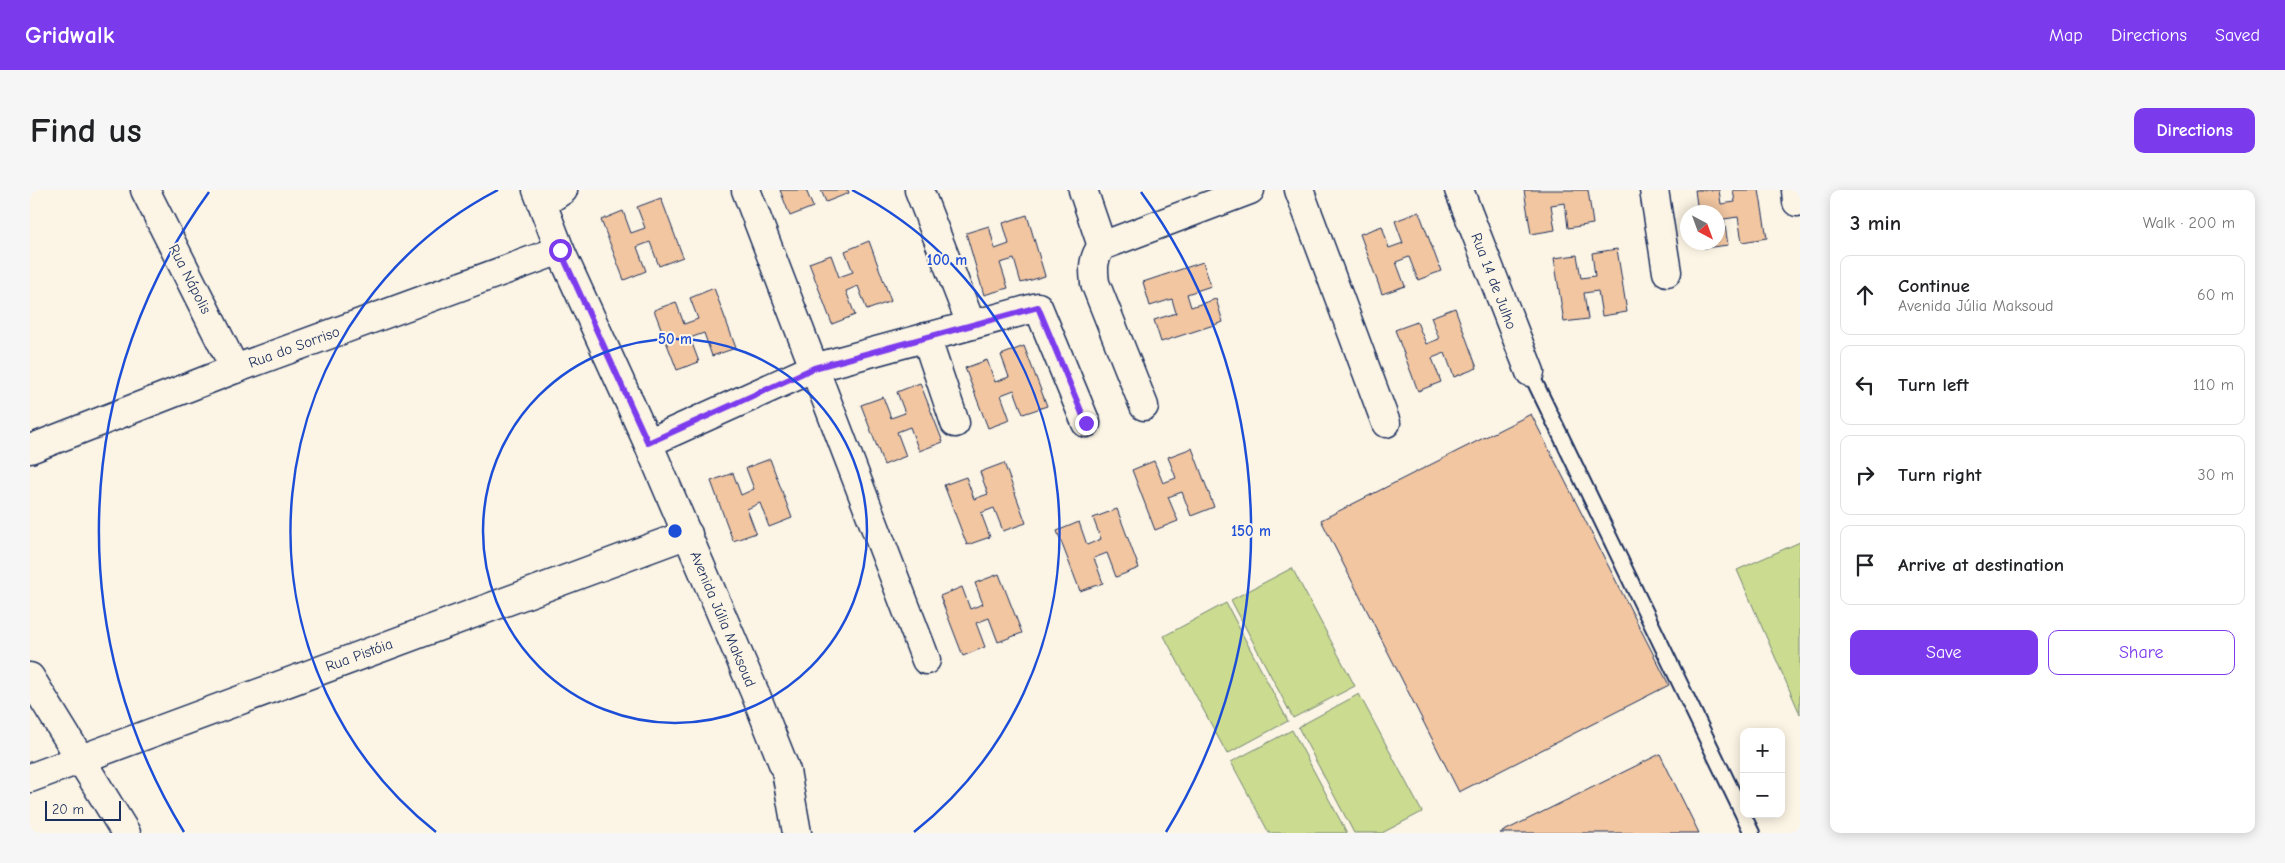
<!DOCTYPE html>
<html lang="en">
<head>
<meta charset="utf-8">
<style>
  :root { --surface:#fff; --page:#f6f6f6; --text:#202124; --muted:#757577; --line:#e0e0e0; --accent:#7c3aed }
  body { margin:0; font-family:"Comic Neue",sans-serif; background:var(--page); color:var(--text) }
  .controls { position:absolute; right:15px; bottom:15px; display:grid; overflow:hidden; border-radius:10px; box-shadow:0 2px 12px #0003 }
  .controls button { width:45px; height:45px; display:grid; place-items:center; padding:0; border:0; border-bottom:1px solid var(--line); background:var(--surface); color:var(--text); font:25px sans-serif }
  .compass { position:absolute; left:1650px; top:15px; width:45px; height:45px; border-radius:50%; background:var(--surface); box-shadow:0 2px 12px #0003; rotate:139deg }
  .scale { position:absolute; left:15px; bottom:12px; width:76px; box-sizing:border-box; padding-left:5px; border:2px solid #1b2f5e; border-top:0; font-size:14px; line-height:18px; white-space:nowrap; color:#1b2f5e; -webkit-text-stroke:4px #fcf5e5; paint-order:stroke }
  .stop { position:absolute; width:15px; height:15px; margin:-11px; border:4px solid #7c3aed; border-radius:50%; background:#fff }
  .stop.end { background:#7c3aed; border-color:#fff; box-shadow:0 1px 5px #0008 }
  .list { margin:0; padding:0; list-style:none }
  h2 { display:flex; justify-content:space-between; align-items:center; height:65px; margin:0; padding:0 20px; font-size:21px }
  h2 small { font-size:16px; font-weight:400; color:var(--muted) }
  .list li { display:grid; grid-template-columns:32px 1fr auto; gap:15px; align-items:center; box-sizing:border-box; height:80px; margin:0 10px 10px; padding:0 10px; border:1px solid var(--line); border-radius:10px }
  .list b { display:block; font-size:19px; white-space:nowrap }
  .list p { margin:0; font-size:16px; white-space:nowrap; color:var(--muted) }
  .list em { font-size:16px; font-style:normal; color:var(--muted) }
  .actions { display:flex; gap:10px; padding:15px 20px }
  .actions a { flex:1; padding:11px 0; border:1px solid var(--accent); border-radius:10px; text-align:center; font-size:18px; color:var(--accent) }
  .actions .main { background:var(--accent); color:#fff }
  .icon { flex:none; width:28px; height:28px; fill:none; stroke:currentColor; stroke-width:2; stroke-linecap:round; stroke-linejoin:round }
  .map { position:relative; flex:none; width:1770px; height:643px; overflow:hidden; border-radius:10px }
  header { display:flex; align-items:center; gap:30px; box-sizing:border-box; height:70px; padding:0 25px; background:var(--accent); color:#fff }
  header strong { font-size:24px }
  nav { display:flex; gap:28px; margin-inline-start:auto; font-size:18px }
  .intro { display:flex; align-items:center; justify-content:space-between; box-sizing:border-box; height:120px; padding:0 30px }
  h1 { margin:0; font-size:35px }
  .button { padding:12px 22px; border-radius:10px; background:var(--accent); color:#fff; font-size:18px; font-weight:700 }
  main { display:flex; gap:30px; padding:0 30px }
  aside { flex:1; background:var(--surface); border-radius:10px; box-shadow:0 2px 12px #0003 }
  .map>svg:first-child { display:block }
  .green { fill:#cbdb8f; stroke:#738576 }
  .building { fill:#f1c6a1; stroke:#1b2f5e }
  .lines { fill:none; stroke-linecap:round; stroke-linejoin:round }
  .lane-casing { stroke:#1b2f5e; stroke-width:18 }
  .street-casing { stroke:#1b2f5e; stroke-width:31 }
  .secondary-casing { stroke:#1b2f5e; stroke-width:31 }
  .lane { stroke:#fcf5e5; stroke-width:14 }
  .street { stroke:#fcf5e5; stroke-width:28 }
  .secondary { stroke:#fcf5e5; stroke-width:28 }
  .route { stroke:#7c3aed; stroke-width:6 }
  .ring { fill:none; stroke:#1d4ed8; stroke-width:2.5 }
  .labels { text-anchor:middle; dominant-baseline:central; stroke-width:4; stroke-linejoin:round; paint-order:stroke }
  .street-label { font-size:15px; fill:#1b2f5e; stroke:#fcf5e5 }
  .centre { fill:#1d4ed8; stroke:#fcf5e5; stroke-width:2.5 }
  .ring-label { font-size:15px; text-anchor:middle; font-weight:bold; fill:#1d4ed8; stroke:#fcf5e5; stroke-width:4; stroke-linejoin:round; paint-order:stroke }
</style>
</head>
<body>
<header>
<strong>Gridwalk</strong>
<nav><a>Map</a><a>Directions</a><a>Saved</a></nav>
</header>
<div class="intro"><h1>Find us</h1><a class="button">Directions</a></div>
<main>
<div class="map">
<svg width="1770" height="643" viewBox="0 0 1770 643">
  <rect width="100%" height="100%" fill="#fcf5e5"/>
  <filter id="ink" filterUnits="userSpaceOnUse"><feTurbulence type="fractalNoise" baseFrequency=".02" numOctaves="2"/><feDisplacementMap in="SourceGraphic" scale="10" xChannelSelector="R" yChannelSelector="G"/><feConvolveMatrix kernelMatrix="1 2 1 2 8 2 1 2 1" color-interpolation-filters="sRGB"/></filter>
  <g filter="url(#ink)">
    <g class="green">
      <polygon points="1770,352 1770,524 1707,380"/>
      <polygon points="1262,378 1325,496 1263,528 1201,410"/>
      <polygon points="1196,413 1258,531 1197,564 1134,446"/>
      <polygon points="1329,504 1392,622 1352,643 1324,643 1268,537"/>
      <polygon points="1262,540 1317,643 1239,643 1201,572"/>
    </g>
    <g class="building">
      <polygon points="750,0 776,0 783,17 760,26"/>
      <polygon points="791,0 818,0 819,3 796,12"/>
      <polygon points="1494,0 1558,0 1563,34 1538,38 1535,13 1521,15 1525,40 1501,44"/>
      <polygon points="1665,0 1689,0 1691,14 1705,12 1703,0 1729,0 1737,48 1712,52 1708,27 1694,29 1698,55 1674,58 1673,52 1688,52 1688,22 1668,22"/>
      <polygon points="631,8 653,67 629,76 620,52 607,57 616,81 594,90 571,30 593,21 601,43 615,38 607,17"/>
      <polygon points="1389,22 1411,81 1388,90 1379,67 1366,72 1375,96 1352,104 1330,44 1352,36 1359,58 1373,53 1365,31"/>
      <polygon points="997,25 1015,86 991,93 984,69 970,73 978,98 954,105 936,43 959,36 965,59 979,54 973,33"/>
      <polygon points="839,51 861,111 837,120 828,96 816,101 825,125 802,134 779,73 801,65 809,87 823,82 815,61"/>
      <polygon points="1587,59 1597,122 1572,126 1568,101 1554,103 1558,129 1534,132 1524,68 1547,65 1551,88 1565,86 1562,63"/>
      <polygon points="1173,72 1181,96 1157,104 1161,117 1186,109 1193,132 1131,152 1124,130 1146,123 1142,109 1120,116 1113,92"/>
      <polygon points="684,98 706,158 682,166 674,143 660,148 669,172 647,180 624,120 646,112 654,134 668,129 660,108"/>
      <polygon points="1425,118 1447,178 1424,187 1415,163 1402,168 1411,192 1388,201 1365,140 1387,132 1396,154 1409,149 1401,127"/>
      <polygon points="994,156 1017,216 993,224 984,200 971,205 980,230 958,238 935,178 957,170 965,192 979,187 971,165"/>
      <polygon points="890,193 913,252 889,261 880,237 867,242 876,266 854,275 831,215 853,207 861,228 875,223 867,202"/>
      <polygon points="1501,224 1639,495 1429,602 1291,330"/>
      <polygon points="1162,258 1184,317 1161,326 1152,302 1138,307 1148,331 1125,340 1102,280 1124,271 1133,293 1146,288 1138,267"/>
      <polygon points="740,269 762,328 739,337 730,313 717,319 726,343 703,351 681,291 703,283 711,305 724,299 716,278"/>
      <polygon points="974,273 996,333 973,341 964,318 951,323 960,347 937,355 914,295 936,287 944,309 958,304 950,282"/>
      <polygon points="1087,319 1109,378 1086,387 1077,363 1064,368 1073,393 1050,401 1027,341 1049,332 1057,355 1071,349 1063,328"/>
      <polygon points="969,384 992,443 968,452 959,428 946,433 955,457 933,466 910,406 932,397 940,419 953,414 945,393"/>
      <polygon points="1630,564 1669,643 1470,643"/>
    </g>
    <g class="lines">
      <defs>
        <polyline id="lane" points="1500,182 1722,643"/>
        <g id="street">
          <polyline points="115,0 205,179"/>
          <polyline points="716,0 896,470"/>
          <polyline points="889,0 941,134"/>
          <polyline points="1053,0 1072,56"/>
          <polyline points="1269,0 1356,233"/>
          <polyline points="1624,0 1637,82"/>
          <polyline points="1766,0 1767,12"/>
          <polyline points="513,13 533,0"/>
          <polyline points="896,147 925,233"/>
          <path d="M 1114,216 L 1065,93 C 1063,77 1063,68 1072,56 L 1220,0"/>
          <polyline points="618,253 784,178 1008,117 1056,233"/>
          <polyline points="0,259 205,179 530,60"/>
          <polyline points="0,487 96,643"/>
          <polyline points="0,588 658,344"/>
        </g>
        <g id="secondary">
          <polyline points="507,0 530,60 618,253 725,503 756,581 767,643"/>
          <polyline points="1429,0 1500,182"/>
        </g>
      </defs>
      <use href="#lane" class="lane-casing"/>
      <use href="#street" class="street-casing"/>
      <use href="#secondary" class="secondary-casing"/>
      <use href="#lane" class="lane"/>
      <use href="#street" class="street"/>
      <use href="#secondary" class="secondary"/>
    </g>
  </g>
  <g class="lines" filter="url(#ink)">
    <polyline class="route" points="530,60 618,253 784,178 1008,117 1056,233"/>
  </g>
  <g class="ring">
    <circle cx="645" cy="341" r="192"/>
    <path d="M406 642A384 384 0 0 1 468 0M822 0A384 384 0 0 1 884 642"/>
    <path d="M154 642A576 576 0 0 1 179 2M1111 2A576 576 0 0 1 1136 642"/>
  </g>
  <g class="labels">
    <g class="street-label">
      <text transform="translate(160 89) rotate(63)">Rua Nápolis</text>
      <text transform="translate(1464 91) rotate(69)">Rua 14 de Julho</text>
      <text transform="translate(264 157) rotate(-20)">Rua do Sorriso</text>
      <text transform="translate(693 429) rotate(67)">Avenida Júlia Maksoud</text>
      <text transform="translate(329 465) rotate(-20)">Rua Pistóia</text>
    </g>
  </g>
  <circle cx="645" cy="341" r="8" class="centre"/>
  <g class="ring-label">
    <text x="917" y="75">100 m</text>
    <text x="645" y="154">50 m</text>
    <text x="1221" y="346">150 m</text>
  </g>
</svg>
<div class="controls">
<button>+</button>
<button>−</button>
</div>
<svg class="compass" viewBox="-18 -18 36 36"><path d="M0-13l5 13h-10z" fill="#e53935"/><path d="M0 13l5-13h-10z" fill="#757577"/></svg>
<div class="scale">20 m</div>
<div class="stop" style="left:530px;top:60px"></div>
<div class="stop end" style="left:1056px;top:233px"></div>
</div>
<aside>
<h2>3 min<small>Walk · 200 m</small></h2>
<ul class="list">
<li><svg class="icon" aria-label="ahead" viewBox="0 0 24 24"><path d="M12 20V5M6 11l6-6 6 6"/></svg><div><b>Continue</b><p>Avenida Júlia Maksoud</p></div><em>60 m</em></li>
<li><svg class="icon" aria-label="left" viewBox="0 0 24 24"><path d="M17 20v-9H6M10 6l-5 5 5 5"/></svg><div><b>Turn left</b></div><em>110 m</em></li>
<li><svg class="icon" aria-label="right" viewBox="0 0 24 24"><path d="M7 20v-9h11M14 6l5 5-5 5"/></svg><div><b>Turn right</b></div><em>30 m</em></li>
<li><svg class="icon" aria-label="arrive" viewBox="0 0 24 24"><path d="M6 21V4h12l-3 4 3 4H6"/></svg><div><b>Arrive at destination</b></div></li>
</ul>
<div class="actions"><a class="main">Save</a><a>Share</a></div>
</aside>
</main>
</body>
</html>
